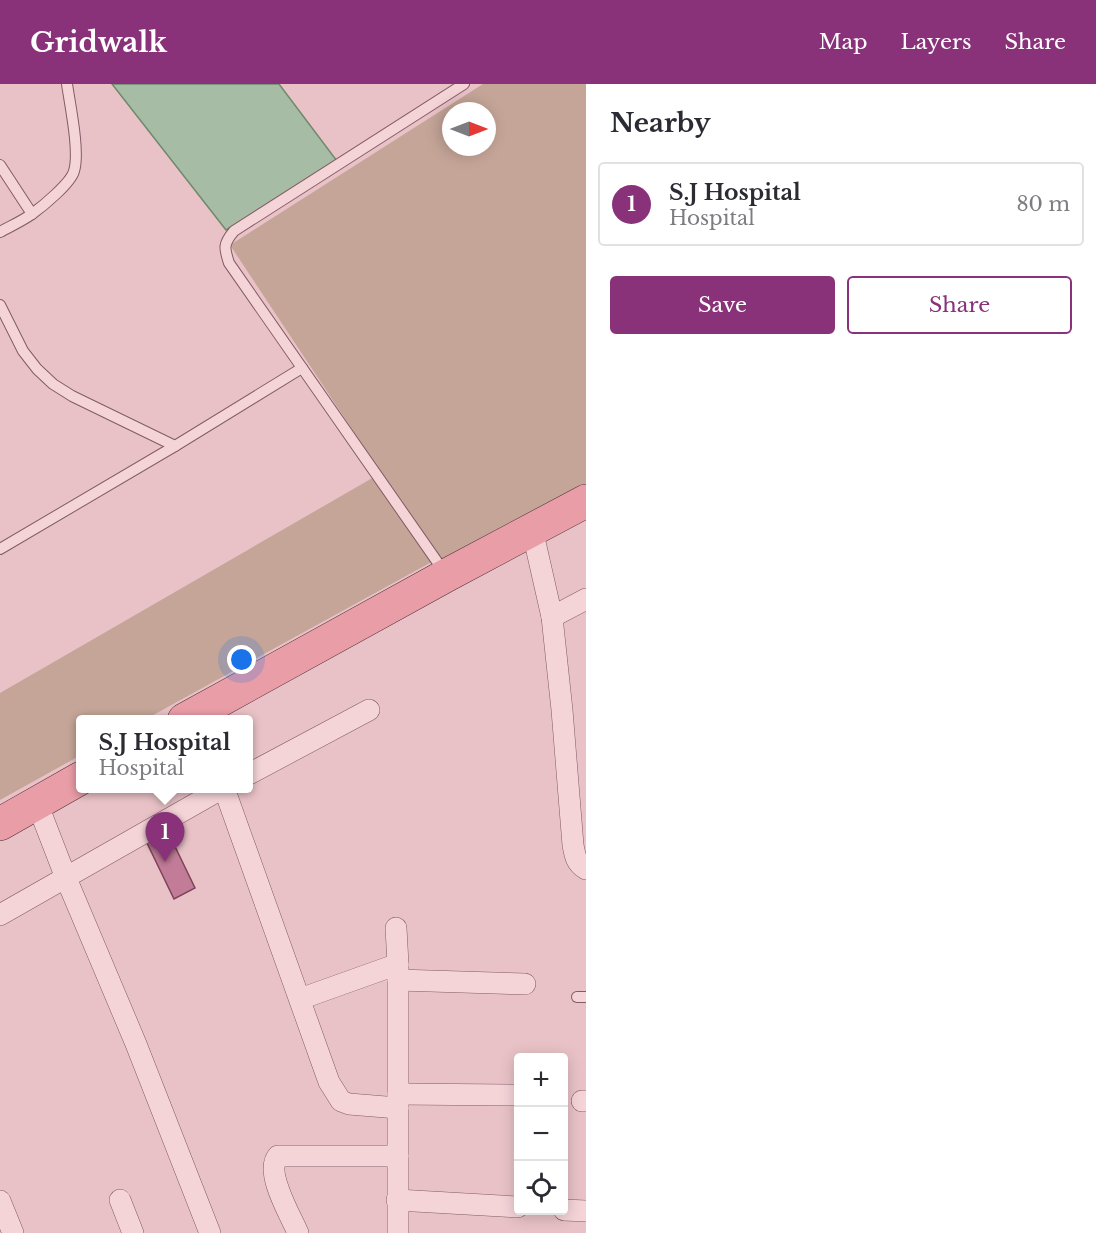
<!DOCTYPE html>
<html lang="en">
<head>
<meta charset="utf-8">
<style>
  :root { --surface:#fff; --page:#f2f2f3; --text:#2b2b33; --muted:#7c7c81; --line:#e1e1e2; --accent:#89327a }
  body { margin:0; font-family:"Libre Baskerville",serif; background:var(--page); color:var(--text) }
  .controls { position:absolute; right:18px; bottom:18px; display:grid; overflow:hidden; border-radius:6px; box-shadow:0 3px 15px #0003 }
  .controls button { width:54px; height:54px; display:grid; place-items:center; padding:0; border:0; border-bottom:2px solid var(--line); background:var(--surface); color:var(--text); font:30px sans-serif }
  .compass { position:absolute; left:442px; top:18px; width:54px; height:54px; border-radius:50%; background:var(--surface); box-shadow:0 3px 15px #0003; rotate:90deg }
  .you { position:absolute; left:242px; top:576px; width:21px; height:21px; margin:-15px; border:4px solid #fff; border-radius:50%; background:#1a73e8; box-shadow:0 0 0 9px #1a73e833 }
  .badge { display:grid; place-items:center; width:39px; height:39px; border-radius:50%; background:var(--accent); color:#fff; font-size:20px; font-weight:700 }
  .pin { position:absolute; translate:-50% -50px; filter:drop-shadow(0 2px 3px #0008) }
  .pin::after { content:''; position:absolute; top:32px; width:21px; height:18px; background:inherit; clip-path:polygon(0 0,100% 0,50% 100%) }
  .popup { position:absolute; left:76px; top:631px; width:177px; height:78px; box-sizing:border-box; display:grid; place-content:center; border-radius:6px; background:var(--surface); filter:drop-shadow(0 2px 4px #0005); font-size:20px; white-space:nowrap; color:var(--muted) }
  .popup b { font-size:22px; color:var(--text) }
  .popup::after { content:''; position:absolute; left:50%; top:100%; margin-left:-12px; border:12px solid transparent; border-top-color:var(--surface) }
  .list { margin:0; padding:0; list-style:none }
  h2 { display:flex; justify-content:space-between; align-items:center; height:78px; margin:0; padding:0 24px; font-size:26px }
  h2 small { font-size:20px; font-weight:400; color:var(--muted) }
  .list li { display:grid; grid-template-columns:39px 1fr auto; gap:18px; align-items:center; box-sizing:border-box; height:84px; margin:0 12px 12px; padding:0 12px; border:2px solid var(--line); border-radius:6px }
  .list b { display:block; font-size:22px; white-space:nowrap }
  .list p { margin:0; font-size:20px; white-space:nowrap; color:var(--muted) }
  .list em { font-size:20px; font-style:normal; color:var(--muted) }
  .actions { display:flex; gap:12px; padding:18px 24px }
  .actions a { flex:1; padding:14px 0; border:2px solid var(--accent); border-radius:6px; text-align:center; font-size:21px; color:var(--accent) }
  .actions .main { background:var(--accent); color:#fff }
  .icon { flex:none; width:33px; height:33px; fill:none; stroke:currentColor; stroke-width:2; stroke-linecap:round; stroke-linejoin:round }
  .map { position:relative; flex:none; width:586px; height:1149px; overflow:hidden }
  header { display:flex; align-items:center; gap:36px; box-sizing:border-box; height:84px; padding:0 30px; background:var(--accent); color:#fff }
  header strong { font-size:28px }
  nav { display:flex; gap:33px; margin-inline-start:auto; font-size:21px }
  main { display:flex }
  aside { flex:1; background:var(--surface) }
  .map>svg:first-child { display:block }
  .green { fill:#c5a598; fill-rule:evenodd }
  .water { fill:#a7bca4; stroke:#6e896c; stroke-width:1.5 }
  .building { fill:#c37c98; stroke:#7d445c; stroke-width:1.5 }
  .lines { fill:none; stroke-linecap:round; stroke-linejoin:round }
  .lane-casing { stroke:#815b66; stroke-width:12 }
  .street-casing { stroke:#815b66; stroke-width:22 }
  .primary-casing { stroke:#4f2f3a; stroke-width:34 }
  .lane { stroke:#f5d4d8; stroke-width:10 }
  .street { stroke:#f5d4d8; stroke-width:21 }
  .primary { stroke:#e99da7; stroke-width:33 }
</style>
</head>
<body>
<header>
<strong>Gridwalk</strong>
<nav><a>Map</a><a>Layers</a><a>Share</a></nav>
</header>
<main>
<div class="map">
<svg width="586" height="1149" viewBox="0 0 586 1149">
  <rect width="100%" height="100%" fill="#e9c2c7"/>
  <path class="green" d="M 483,0 L 586,0 L 586,410 L 446,487 L 437,475 L 146,635 L 81,636 L 81,671 L 0,716 L 0,609 L 381,389 L 230,161 ZM 451,27 L 487,27 L 487,63 L 451,63 Z"/>
  <polygon class="water" points="112,0 279,0 337,77 226,146"/>
  <polygon class="building" points="168,748 195,804 174,815 147,759"/>
  <g class="lines">
    <defs>
      <g id="lane">
        <polyline points="0,81 32,130"/>
        <path d="M 0,148 C 11,142 22,137 32,130 C 43,122 71,99 74,87 C 80,68 70,21 67,0"/>
        <polyline points="0,221 23,267 37,285 53,300 72,312 175,362"/>
        <polyline points="0,465 175,362 302,284"/>
        <path d="M 445,489 L 229,179 C 224,164 223,160 234,147 L 464,0"/>
        <polyline points="577,913 586,913"/>
      </g>
      <g id="street">
        <path d="M 532,445 L 552,533 L 562,626 L 573,761 C 575,772 576,779 586,785"/>
        <polyline points="552,533 586,515"/>
        <polyline points="249,690 369,626"/>
        <polyline points="224,704 329,998 341,1017 349,1020 398,1024"/>
        <polyline points="37,719 66,794 136,960 210,1149"/>
        <polyline points="0,831 223,704"/>
        <polyline points="396,844 398,880 398,1149"/>
        <polyline points="398,896 525,900"/>
        <polyline points="300,915 398,880"/>
        <polyline points="398,1010 518,1011"/>
        <polyline points="582,1017 586,1017"/>
        <polyline points="120,1116 133,1149"/>
        <polyline points="397,1116 518,1123"/>
        <polyline points="0,1117 13,1149"/>
        <polyline points="564,1126 586,1127"/>
        <path d="M 298,1149 C 291,1132 264,1088 278,1072 L 398,1072"/>
      </g>
      <g id="primary">
        <polyline points="184,636 447,491 586,417"/>
        <polyline points="0,740 81,694"/>
      </g>
    </defs>
    <use href="#lane" class="lane-casing"/>
    <use href="#street" class="street-casing"/>
    <use href="#primary" class="primary-casing"/>
    <use href="#lane" class="lane"/>
    <use href="#street" class="street"/>
    <use href="#primary" class="primary"/>
  </g>
</svg>
<div class="controls">
<button>+</button>
<button>−</button>
<button><svg class="icon" aria-label="locate" viewBox="0 0 24 24"><circle cx="12" cy="12" r="6"/><path d="M12 2v4M12 18v4M2 12h4M18 12h4"/></svg></button>
</div>
<svg class="compass" viewBox="-18 -18 36 36"><path d="M0-13l5 13h-10z" fill="#e53935"/><path d="M0 13l5-13h-10z" fill="#7c7c81"/></svg>
<div class="you"></div>
<div class="pin badge" style="left:165px;top:778px">1</div>
<div class="popup"><b>S.J Hospital</b>Hospital</div>
</div>
<aside>
<h2>Nearby<small></small></h2>
<ul class="list">
<li><span class="badge">1</span><div><b>S.J Hospital</b><p>Hospital</p></div><em>80 m</em></li>
</ul>
<div class="actions"><a class="main">Save</a><a>Share</a></div>
</aside>
</main>
</body>
</html>
